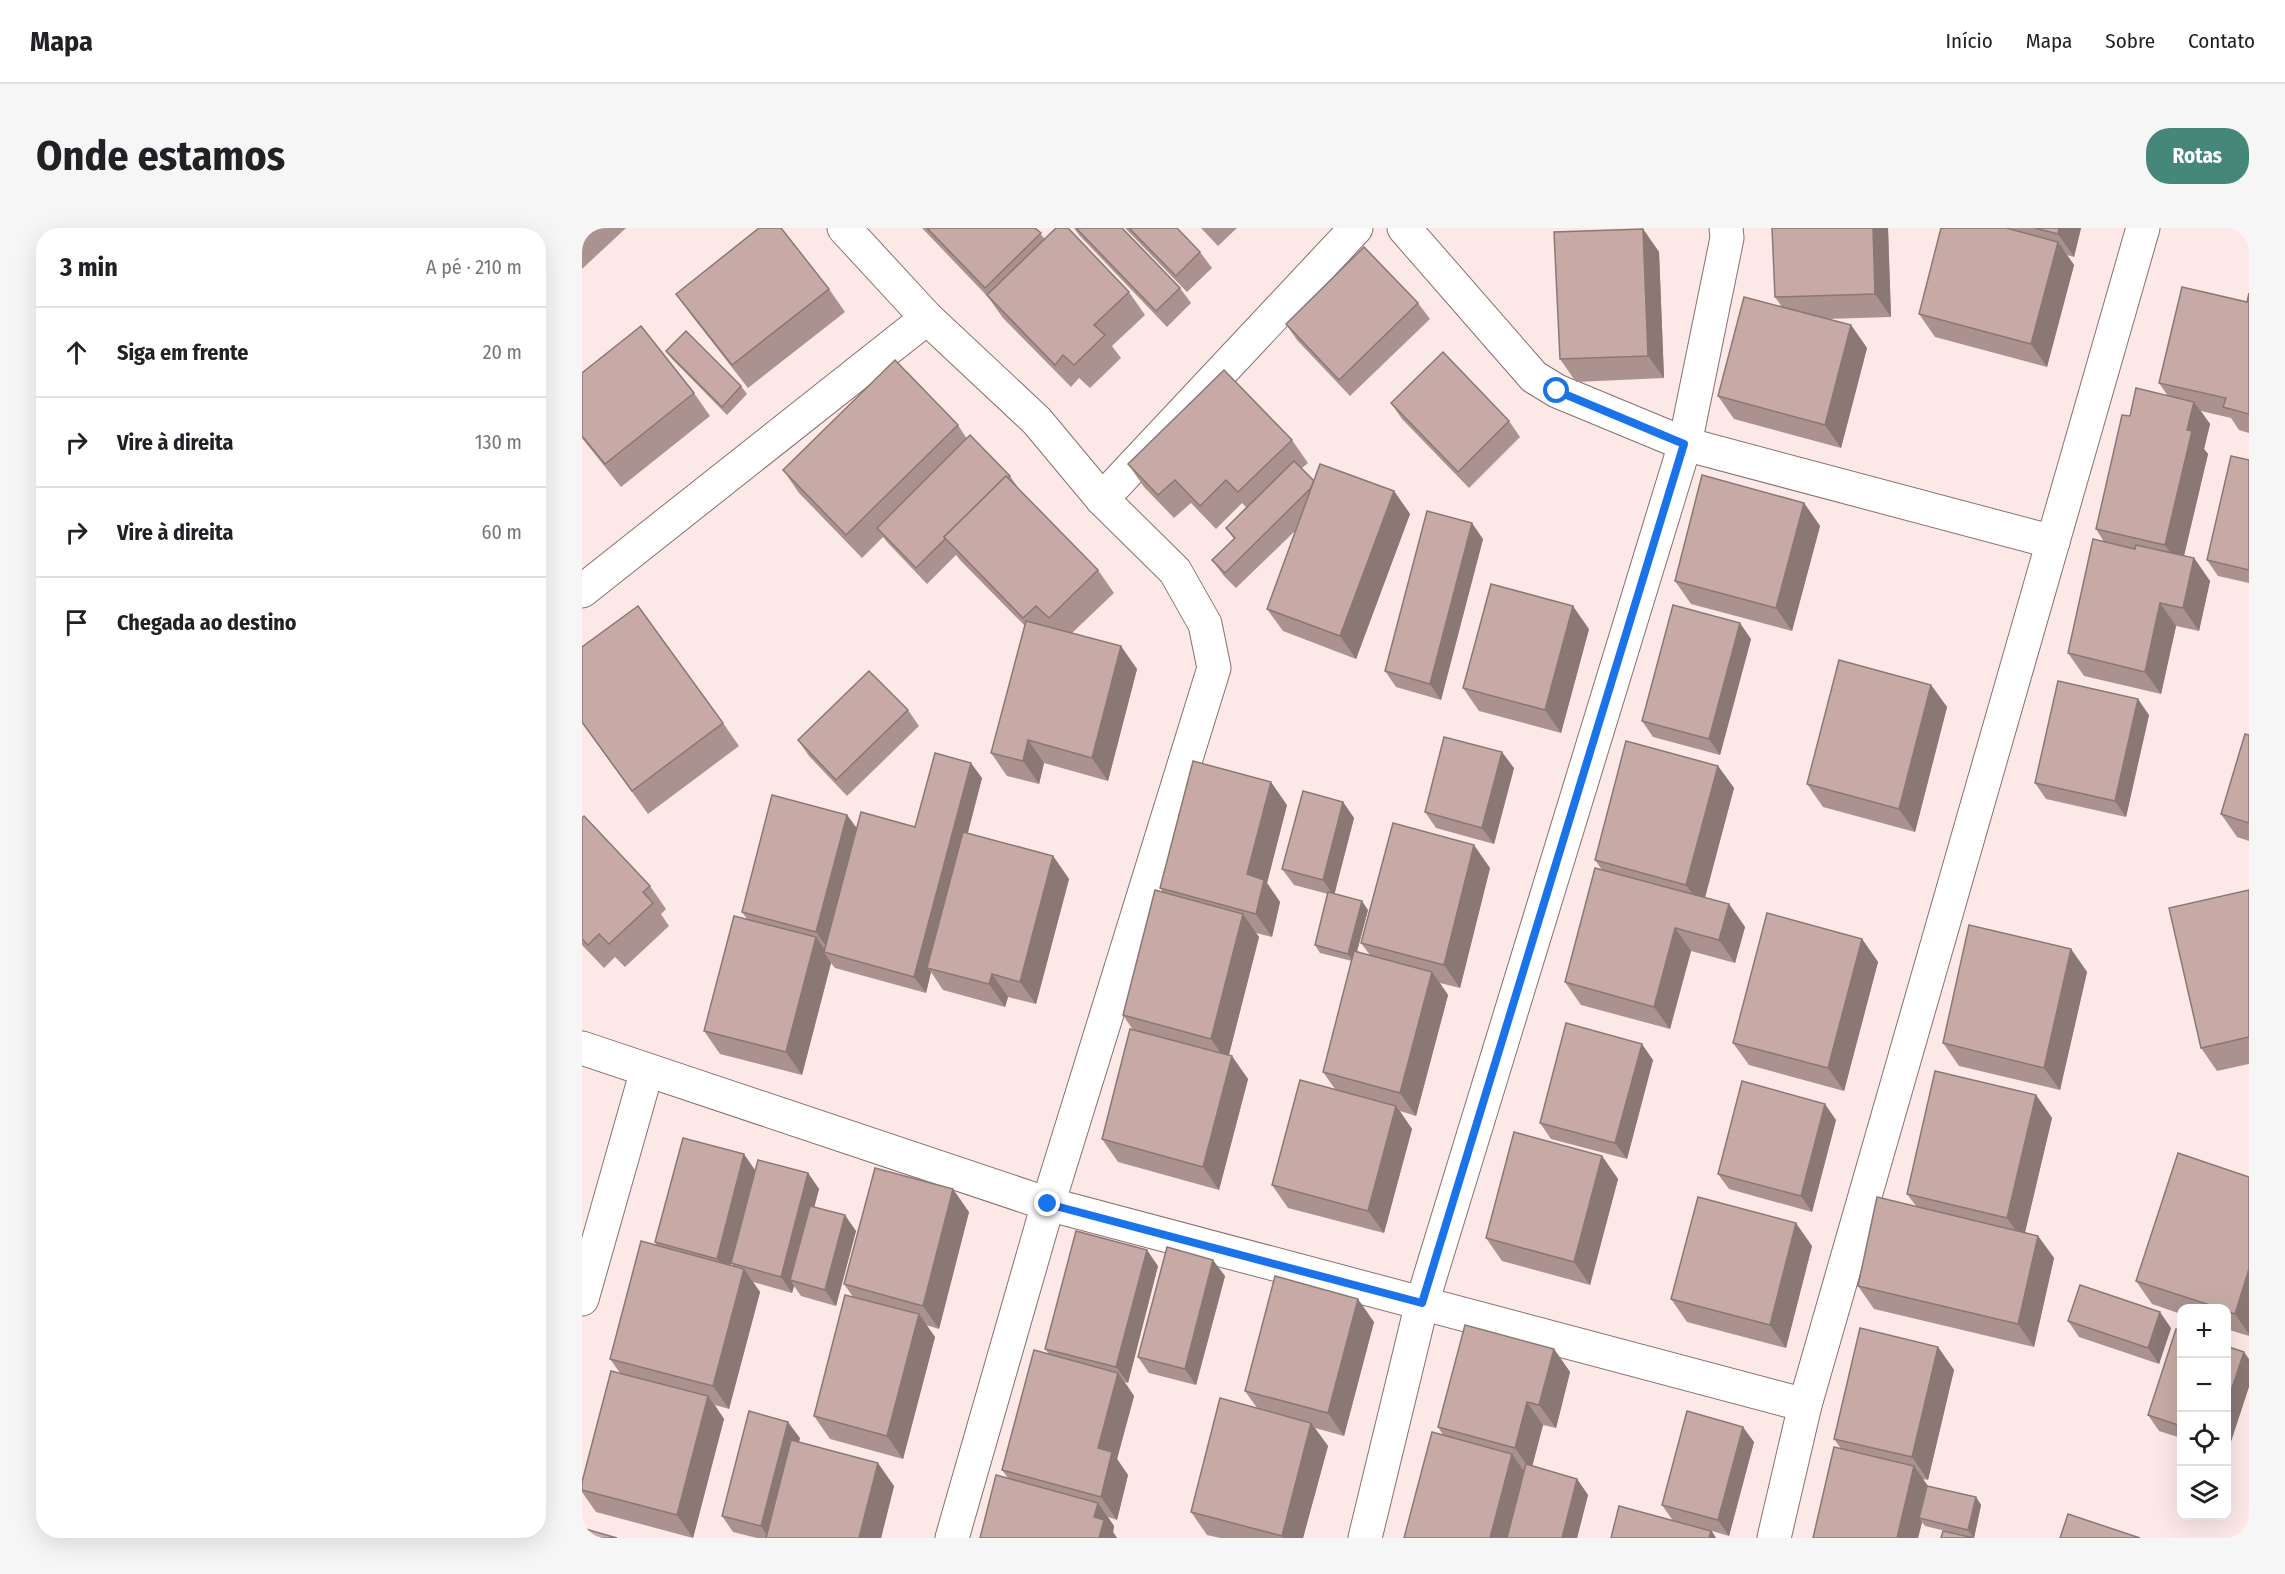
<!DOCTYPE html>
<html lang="pt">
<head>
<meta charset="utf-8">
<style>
  :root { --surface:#fff; --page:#f6f6f6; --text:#202124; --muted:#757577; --line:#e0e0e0; --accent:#458778 }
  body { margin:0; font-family:"Fira Sans Condensed",sans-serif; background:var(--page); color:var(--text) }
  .controls { position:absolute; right:18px; bottom:18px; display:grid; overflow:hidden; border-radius:12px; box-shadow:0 6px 24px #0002 }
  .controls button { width:54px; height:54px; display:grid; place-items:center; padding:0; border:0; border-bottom:2px solid var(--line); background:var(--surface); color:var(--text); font:30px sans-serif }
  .stop { position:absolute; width:18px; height:18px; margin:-14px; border:4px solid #1a73e8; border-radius:50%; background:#fff }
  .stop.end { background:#1a73e8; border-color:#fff; box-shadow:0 2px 6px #0008 }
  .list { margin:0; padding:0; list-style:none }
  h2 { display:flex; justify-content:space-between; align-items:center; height:78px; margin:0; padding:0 24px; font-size:26px }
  h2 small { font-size:20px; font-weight:400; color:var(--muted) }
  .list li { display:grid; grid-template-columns:39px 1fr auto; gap:18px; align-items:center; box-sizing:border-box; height:90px; padding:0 24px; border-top:2px solid var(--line) }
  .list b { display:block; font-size:22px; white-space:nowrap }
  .list em { font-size:20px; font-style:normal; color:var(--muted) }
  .icon { flex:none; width:33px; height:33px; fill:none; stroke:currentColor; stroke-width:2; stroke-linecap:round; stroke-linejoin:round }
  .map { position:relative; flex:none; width:1667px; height:1310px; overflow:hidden; border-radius:24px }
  header { display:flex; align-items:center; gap:36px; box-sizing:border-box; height:84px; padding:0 30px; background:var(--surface); border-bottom:2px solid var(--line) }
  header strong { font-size:28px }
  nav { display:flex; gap:33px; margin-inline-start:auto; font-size:21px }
  .intro { display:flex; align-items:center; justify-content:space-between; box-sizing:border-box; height:144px; padding:0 36px }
  h1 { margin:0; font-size:42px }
  .button { padding:15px 27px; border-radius:24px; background:var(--accent); color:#fff; font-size:21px; font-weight:700 }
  main { display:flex; gap:36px; padding:0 36px }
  aside { flex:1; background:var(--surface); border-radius:24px; box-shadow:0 6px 24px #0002 }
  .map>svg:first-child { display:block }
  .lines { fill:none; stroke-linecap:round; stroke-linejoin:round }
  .minor-casing { stroke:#8a706d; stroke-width:35 }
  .minor { stroke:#fff; stroke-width:33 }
  .wall { fill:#ab928f }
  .shaded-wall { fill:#8b7774 }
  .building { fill:#c7aaa6; stroke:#8b7774; stroke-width:1.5 }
  .route { stroke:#1a73e8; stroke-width:8 }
</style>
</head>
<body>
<header>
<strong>Mapa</strong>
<nav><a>Início</a><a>Mapa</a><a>Sobre</a><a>Contato</a></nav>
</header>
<div class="intro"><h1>Onde estamos</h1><a class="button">Rotas</a></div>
<main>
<aside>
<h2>3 min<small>A pé · 210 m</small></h2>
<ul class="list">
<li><svg class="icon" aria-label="ahead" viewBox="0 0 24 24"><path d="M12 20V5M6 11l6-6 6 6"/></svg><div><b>Siga em frente</b></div><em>20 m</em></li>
<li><svg class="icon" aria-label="right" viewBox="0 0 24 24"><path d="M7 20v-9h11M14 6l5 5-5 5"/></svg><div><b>Vire à direita</b></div><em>130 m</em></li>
<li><svg class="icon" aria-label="right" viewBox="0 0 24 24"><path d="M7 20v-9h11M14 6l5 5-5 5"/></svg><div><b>Vire à direita</b></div><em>60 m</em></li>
<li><svg class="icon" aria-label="arrive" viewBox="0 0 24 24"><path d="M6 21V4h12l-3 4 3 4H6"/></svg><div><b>Chegada ao destino</b></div></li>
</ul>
</aside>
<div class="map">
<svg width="1667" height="1310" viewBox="0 0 1667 1310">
  <rect width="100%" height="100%" fill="#fce9e7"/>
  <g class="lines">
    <defs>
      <g id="minor">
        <polyline points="262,0 345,90 455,193 520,271 593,343 623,396 632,440 466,976 370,1310"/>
        <polyline points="822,0 952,149 975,163 1103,216 1471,314"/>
        <polyline points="520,271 774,0"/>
        <polyline points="0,363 345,90"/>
        <polyline points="0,820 466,976 1223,1177"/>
        <polyline points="0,1071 65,842"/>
        <polyline points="783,1310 840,1075 1103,216 1145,10 1144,0"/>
        <polyline points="1192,1310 1223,1177 1561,0"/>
      </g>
    </defs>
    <use href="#minor" class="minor-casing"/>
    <use href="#minor" class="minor"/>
  </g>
  <g class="wall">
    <polygon points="0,0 44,0 0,41"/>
    <polygon points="340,0 453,0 463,11 547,64 563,87 530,118 539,130 508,160 497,150 489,159 421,90 406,69"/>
    <polygon points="492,0 540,0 598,60 609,75 585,99 498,8"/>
    <polygon points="543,0 595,0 618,24 630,40 605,64"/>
    <polygon points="619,0 655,0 636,18"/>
    <polygon points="1306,0 1309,89 1244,91 1269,97 1285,120 1259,220 1152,191 1136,168 1200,79 1193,69"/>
    <polygon points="1359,0 1499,0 1492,29 1485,27 1492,37 1465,139 1353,109 1337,86"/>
    <polygon points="1061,1 1077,24 1082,150 994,154 978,131"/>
    <polygon points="247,61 263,84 166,160 110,88 94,66"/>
    <polygon points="1667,65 1667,205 1657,202 1649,190 1619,183 1628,196 1622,221 1626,226 1602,328 1612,330 1628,353 1617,403 1594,398 1579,466 1502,448 1486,425 1522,314 1514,301 1548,188 1586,168 1577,155 1665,74"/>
    <polygon points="836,75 848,91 768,168 715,112 704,96"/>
    <polygon points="84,123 159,158 165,166 145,187 90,131"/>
    <polygon points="0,145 112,165 128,188 39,259 0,210"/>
    <polygon points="809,175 927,193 938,209 887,260 820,191"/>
    <polygon points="376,197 385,211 428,248 437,261 516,342 532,365 490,405 555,441 526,553 462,535 457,556 425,548 409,525 443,398 378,332 374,327 345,356 306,315 301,309 280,330 217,265 201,242"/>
    <polygon points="710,212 726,235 720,240 732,253 812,263 828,286 774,431 701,403 685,381 713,303 654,360 642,348 630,332 652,311 644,300 664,279 660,275 634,301 609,275 592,290 562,259 546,236"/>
    <polygon points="1667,232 1667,355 1636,348 1625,332"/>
    <polygon points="1222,275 1238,298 1210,403 1109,376 1093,353"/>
    <polygon points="901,311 859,472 814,459 803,443"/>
    <polygon points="1007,401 979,505 897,483 881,460"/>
    <polygon points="1169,411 1138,527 1071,509 1060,493"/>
    <polygon points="1349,457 1365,479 1333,604 1241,579 1225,556"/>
    <polygon points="326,482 337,498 265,568 227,528 216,512"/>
    <polygon points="1567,487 1544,589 1464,571 1453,555"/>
    <polygon points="0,495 141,495 157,518 66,586"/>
    <polygon points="1667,507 1667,613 1655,609 1639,586"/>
    <polygon points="1136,538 1152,560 1123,670 1147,676 1163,699 1153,735 1109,723 1088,801 999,777 983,754 1020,642 1013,632"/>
    <polygon points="932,540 912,616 854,600 843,584"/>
    <polygon points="400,550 386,605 471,628 487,651 454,776 426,769 423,779 361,762 349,744 344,765 253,740 249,735 220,847 138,826 122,803 165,691 160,684 265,587 275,600 333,599"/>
    <polygon points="761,574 772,590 752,666 786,682 775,724 788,727 779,715 908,640 878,760 858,755 866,767 834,888 818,883 830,901 802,1005 706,980 690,957 753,861 741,844 770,733 738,725 733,717 746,666 712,657 700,641"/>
    <polygon points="705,577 685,655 698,674 690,709 674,705 677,709 647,827 666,851 637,962 536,934 520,911 551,802 541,787 581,665 578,660"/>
    <polygon points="0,590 68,658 84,681 79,686 87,698 43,739 33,729 22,740 0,717"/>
    <polygon points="1667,662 1667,836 1635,843 1619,820"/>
    <polygon points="1280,711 1296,734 1262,863 1167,837 1151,815"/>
    <polygon points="1489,721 1505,744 1478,862 1377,838 1361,815"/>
    <polygon points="1071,832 1045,931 969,911 958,895"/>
    <polygon points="1454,867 1470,890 1443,1004 1456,1008 1472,1030 1452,1119 1292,1081 1276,1058 1334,978 1325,966"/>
    <polygon points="1254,892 1230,984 1147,961 1136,946"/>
    <polygon points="1020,928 1036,951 1008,1057 920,1033 904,1010"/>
    <polygon points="173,942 148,1037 151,1038 149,1035 226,945 237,961 232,979 274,1003 254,1078 219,1068 212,1058 210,1065 171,1054 178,1064 147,1181 133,1177 142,1191 111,1310 14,1284 0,1264 0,1254 38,1145 28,1131 75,1018 73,1014"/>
    <polygon points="1667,949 1667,1108 1644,1101 1644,1080 1599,1080 1599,1086 1570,1076 1554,1053"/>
    <polygon points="387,984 357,1101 344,1097 353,1109 321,1231 248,1211 232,1188 271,1069 262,1056"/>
    <polygon points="1230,1018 1204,1120 1105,1094 1089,1071"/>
    <polygon points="576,1038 546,1155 543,1154 552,1168 535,1231 546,1247 535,1292 526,1289 532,1298 531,1304 535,1310 398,1310 426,1250 420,1242 467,1126 463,1121"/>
    <polygon points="643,1048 614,1157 567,1145 556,1129"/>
    <polygon points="1486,1093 1589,1100 1577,1136 1497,1109"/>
    <polygon points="792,1094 762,1208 733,1200 746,1218 721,1310 638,1310 625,1307 609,1284 675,1180 663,1163"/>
    <polygon points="1599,1103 1599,1210 1577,1203 1566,1187"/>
    <polygon points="1356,1119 1372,1142 1346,1252 1341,1251 1346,1258 1394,1269 1399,1277 1392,1310 1343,1298 1340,1294 1336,1310 1231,1310 1259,1221 1252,1211"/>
    <polygon points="972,1121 988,1144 974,1200 961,1197 950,1238 995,1251 1006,1267 995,1310 861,1207 856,1199"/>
    <polygon points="218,1210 217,1214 312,1258 299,1310 175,1310 151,1304 140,1288"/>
    <polygon points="1172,1214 1147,1308 1130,1303 1134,1310 1029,1310 1091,1293 1080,1277"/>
  </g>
  <g class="shaded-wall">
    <polygon points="1291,0 1306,0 1309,89 1293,66"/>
    <polygon points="1477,0 1499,0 1492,29 1476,6"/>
    <polygon points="1061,1 1077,24 1082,150 1066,128"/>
    <polygon points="1476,14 1492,37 1465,139 1449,116"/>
    <polygon points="1269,97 1285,120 1259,220 1243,197"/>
    <polygon points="1612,174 1628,196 1622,221 1626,226 1599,340 1583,317 1605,202"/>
    <polygon points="812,263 828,286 774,431 758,408"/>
    <polygon points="1222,275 1238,298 1210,403 1194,380"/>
    <polygon points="890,295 901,311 859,472 848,456"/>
    <polygon points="1612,330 1628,353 1617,403 1601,380"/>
    <polygon points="1578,375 1594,398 1579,466 1563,444"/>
    <polygon points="991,378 1007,401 979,505 963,482"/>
    <polygon points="1158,395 1169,411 1138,527 1127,511"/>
    <polygon points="539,418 555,441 526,553 510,530"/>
    <polygon points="1349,457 1365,479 1333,604 1317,581"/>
    <polygon points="1556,471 1567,487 1544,589 1533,573"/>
    <polygon points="446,512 462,535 457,556 441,533"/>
    <polygon points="920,524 932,540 912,616 900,600"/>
    <polygon points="389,535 400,550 350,741 345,740 349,744 344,765 332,749"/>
    <polygon points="1136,538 1152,560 1120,680 1104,657"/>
    <polygon points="689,554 705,577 685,655 698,674 690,709 674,686 665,646"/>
    <polygon points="761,574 772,590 752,668 741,652"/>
    <polygon points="265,587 281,610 250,727 234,704"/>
    <polygon points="892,617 908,640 878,760 862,737"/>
    <polygon points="471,628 487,651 454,776 438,754"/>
    <polygon points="780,673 786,682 772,734 766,726"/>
    <polygon points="1147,676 1163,699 1153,735 1137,712"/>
    <polygon points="661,686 677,709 645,834 629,811"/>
    <polygon points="1093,700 1109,723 1088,801 1072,779"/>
    <polygon points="234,709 245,725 242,724 249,735 220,847 204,824"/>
    <polygon points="1280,711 1296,734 1262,863 1246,840"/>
    <polygon points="1489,721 1505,744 1478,862 1462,840"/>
    <polygon points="850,744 866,767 834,888 818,865"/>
    <polygon points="410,746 426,769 423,779 407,756"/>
    <polygon points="1060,816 1071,832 1045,931 1033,915"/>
    <polygon points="650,828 666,851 637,962 621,939"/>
    <polygon points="1454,867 1470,890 1441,1013 1425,990"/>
    <polygon points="1243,876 1254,892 1230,984 1219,968"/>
    <polygon points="814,878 830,901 802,1005 786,983"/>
    <polygon points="162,926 173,942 146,1047 135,1031"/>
    <polygon points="1020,928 1036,951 1008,1057 992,1034"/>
    <polygon points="226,945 237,961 213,1054 208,1052 212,1058 210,1065 199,1049"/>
    <polygon points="371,961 387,984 357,1101 341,1078"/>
    <polygon points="263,987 274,1003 254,1078 243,1062"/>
    <polygon points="1214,995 1230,1018 1204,1120 1188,1097"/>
    <polygon points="1456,1008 1472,1030 1452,1119 1436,1096"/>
    <polygon points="565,1022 576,1038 546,1155 534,1139"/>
    <polygon points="631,1032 643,1048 614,1157 603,1141"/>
    <polygon points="162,1041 178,1064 147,1181 131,1158"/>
    <polygon points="1667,1041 1667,1106 1653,1086"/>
    <polygon points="776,1071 792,1094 762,1208 746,1185"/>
    <polygon points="1578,1084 1589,1100 1577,1136 1566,1120"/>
    <polygon points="337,1086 353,1109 321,1231 305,1208"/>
    <polygon points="1356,1119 1372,1142 1346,1252 1330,1229"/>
    <polygon points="972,1121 988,1144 974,1200 957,1177"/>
    <polygon points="1662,1124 1667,1131 1667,1159 1645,1226 1644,1225 1644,1178"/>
    <polygon points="536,1145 552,1168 535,1231 546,1247 535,1292 519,1269 516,1220"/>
    <polygon points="126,1168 142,1191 111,1310 95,1287"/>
    <polygon points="945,1174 961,1197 949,1243 933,1220"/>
    <polygon points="206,1194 218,1210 191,1310 187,1310 179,1298"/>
    <polygon points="729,1195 746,1218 721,1310 701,1310 700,1308"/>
    <polygon points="1161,1199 1172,1214 1147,1308 1136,1292"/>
    <polygon points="930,1226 946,1249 930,1310 908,1310"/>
    <polygon points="296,1235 312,1258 299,1310 277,1310"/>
    <polygon points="1332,1238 1348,1261 1337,1290 1340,1294 1336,1310 1315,1310"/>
    <polygon points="995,1251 1006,1267 995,1310 980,1310"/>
    <polygon points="1394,1269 1399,1277 1392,1310 1386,1302"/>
    <polygon points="516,1275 532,1298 531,1304 535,1310 517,1310 512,1289"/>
    <polygon points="1129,1303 1134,1310 1127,1310"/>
  </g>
  <g class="building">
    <polygon points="177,0 199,0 247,61 150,137 94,66"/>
    <polygon points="345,0 453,0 459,5 403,60"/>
    <polygon points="474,0 486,0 547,64 512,97 523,107 492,137 481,127 473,137 405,67"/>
    <polygon points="494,0 540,0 598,60 574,83"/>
    <polygon points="547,0 595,0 618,24 594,48"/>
    <polygon points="1190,0 1291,0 1293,66 1193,69"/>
    <polygon points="1359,0 1424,0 1476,14 1449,116 1337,86"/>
    <polygon points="1453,0 1477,0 1476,6"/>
    <polygon points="1061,1 1066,128 978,131 972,4"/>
    <polygon points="782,19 836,75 757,152 704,96"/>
    <polygon points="1600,59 1665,74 1667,65 1667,186 1641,179 1644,170 1577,155"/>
    <polygon points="1162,69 1269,97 1243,197 1136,168"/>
    <polygon points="59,98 112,165 23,236 0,208 0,145"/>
    <polygon points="104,103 159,158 140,179 84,123"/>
    <polygon points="861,124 927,193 876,244 809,175"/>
    <polygon points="313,132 376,197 264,307 201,242"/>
    <polygon points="642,142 710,212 656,264 644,252 618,278 593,252 576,267 546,236"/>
    <polygon points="1554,160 1612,174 1605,202 1610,203 1583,317 1514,301 1540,187 1548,188"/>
    <polygon points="388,207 428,248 426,250 424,248 362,309 363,311 334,340 295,300"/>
    <polygon points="1649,228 1667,232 1667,342 1625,332"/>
    <polygon points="712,233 732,253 728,261 643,345 630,332 653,310 644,300"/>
    <polygon points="738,236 812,263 758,408 685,381"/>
    <polygon points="1120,247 1222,275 1194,380 1093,353"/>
    <polygon points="424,248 516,342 467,390 454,378 441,390 362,309"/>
    <polygon points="845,283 890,295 848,456 803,443"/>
    <polygon points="1511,311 1553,321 1554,317 1612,330 1601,380 1578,375 1563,444 1486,425"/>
    <polygon points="909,356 991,378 963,482 881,460"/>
    <polygon points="1091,377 1158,395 1127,511 1060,493"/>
    <polygon points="56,378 141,495 50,563 0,494 0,419"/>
    <polygon points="444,393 539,418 510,530 446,512 441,533 409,525"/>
    <polygon points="1257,432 1349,457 1317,581 1225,556"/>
    <polygon points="287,443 326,482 254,552 216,512"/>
    <polygon points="1476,453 1556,471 1533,573 1453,555"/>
    <polygon points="1663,506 1667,507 1667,595 1639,586"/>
    <polygon points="862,509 920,524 900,600 843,584"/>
    <polygon points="1044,513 1136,538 1104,657 1013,632"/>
    <polygon points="353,525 389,535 332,749 242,724 279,584 333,599"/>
    <polygon points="611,533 689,554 665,646 682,652 674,686 578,660"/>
    <polygon points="721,563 761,574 741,652 700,641"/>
    <polygon points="190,567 265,587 234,704 160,684"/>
    <polygon points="2,588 68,658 61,664 71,675 27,716 17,706 6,717 0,711 0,590"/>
    <polygon points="811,595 892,617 862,737 779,715"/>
    <polygon points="381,604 471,628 438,754 410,746 407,756 345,740"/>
    <polygon points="1013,640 1147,676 1137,712 1093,700 1072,779 983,754"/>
    <polygon points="573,662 661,686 629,811 541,787"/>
    <polygon points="1667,662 1667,809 1619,820 1587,680"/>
    <polygon points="746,664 780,673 766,726 733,717"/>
    <polygon points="1185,685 1280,711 1246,840 1151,815"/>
    <polygon points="152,688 234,709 204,824 122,803"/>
    <polygon points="1387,697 1489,721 1462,840 1361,815"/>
    <polygon points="772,723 850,744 818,865 741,844"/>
    <polygon points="984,795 1060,816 1033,915 958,895"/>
    <polygon points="548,801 650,828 621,939 520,911"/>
    <polygon points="1353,843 1454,867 1425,990 1325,966"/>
    <polygon points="718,852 814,878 786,983 690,957"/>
    <polygon points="1160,853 1243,876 1219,968 1136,946"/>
    <polygon points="932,904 1020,928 992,1034 904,1010"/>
    <polygon points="101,910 162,926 135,1031 73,1014"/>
    <polygon points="1596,925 1667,949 1667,1041 1653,1086 1644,1083 1644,1080 1637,1080 1554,1053"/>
    <polygon points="176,932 226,945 199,1049 149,1035"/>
    <polygon points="293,940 371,961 341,1078 262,1056"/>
    <polygon points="1116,969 1214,995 1188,1097 1089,1071"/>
    <polygon points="1295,969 1456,1008 1436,1096 1276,1058"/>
    <polygon points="228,978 263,987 243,1062 208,1052"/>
    <polygon points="494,1003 565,1022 534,1139 463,1121"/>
    <polygon points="59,1013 162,1041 131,1158 28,1131"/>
    <polygon points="585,1019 631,1032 603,1141 556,1129"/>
    <polygon points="693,1048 776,1071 746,1185 663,1163"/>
    <polygon points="1498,1057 1578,1084 1566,1120 1486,1093"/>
    <polygon points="263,1067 337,1086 305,1208 232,1188"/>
    <polygon points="883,1097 972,1121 957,1177 945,1174 933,1220 856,1199"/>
    <polygon points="1278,1100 1356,1119 1330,1229 1252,1211"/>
    <polygon points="1594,1101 1599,1103 1599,1198 1566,1187"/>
    <polygon points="1644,1118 1662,1124 1644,1178"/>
    <polygon points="452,1122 536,1145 516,1220 530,1224 519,1269 420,1242"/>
    <polygon points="29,1143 126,1168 95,1287 0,1262 0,1254"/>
    <polygon points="638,1170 729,1195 700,1308 609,1284"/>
    <polygon points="167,1183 206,1194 179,1298 140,1288"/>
    <polygon points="1105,1183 1161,1199 1136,1292 1080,1277"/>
    <polygon points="850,1204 930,1226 908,1310 822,1310"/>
    <polygon points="209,1212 296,1235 277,1310 184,1310"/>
    <polygon points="1252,1219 1332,1238 1315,1310 1231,1310"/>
    <polygon points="944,1236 995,1251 980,1310 925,1310"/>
    <polygon points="414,1247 516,1275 512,1289 522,1292 517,1310 398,1310"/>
    <polygon points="1345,1258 1394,1269 1386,1302 1337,1290"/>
    <polygon points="1037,1278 1129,1303 1127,1310 1029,1310"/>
    <polygon points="1486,1286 1558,1310 1478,1310"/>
    <polygon points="0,1300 35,1310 0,1310"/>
    <polygon points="1361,1303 1392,1310 1359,1310"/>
  </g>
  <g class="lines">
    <polyline class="route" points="466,976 840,1075 1102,216 975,163"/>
  </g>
</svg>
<div class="controls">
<button>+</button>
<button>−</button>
<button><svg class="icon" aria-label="locate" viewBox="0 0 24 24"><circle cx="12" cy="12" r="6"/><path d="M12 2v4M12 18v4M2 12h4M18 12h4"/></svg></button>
<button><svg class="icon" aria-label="layers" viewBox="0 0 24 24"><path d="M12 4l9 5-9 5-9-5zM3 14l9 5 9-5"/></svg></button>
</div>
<div class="stop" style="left:975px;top:163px"></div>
<div class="stop end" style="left:466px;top:976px"></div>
</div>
</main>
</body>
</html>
